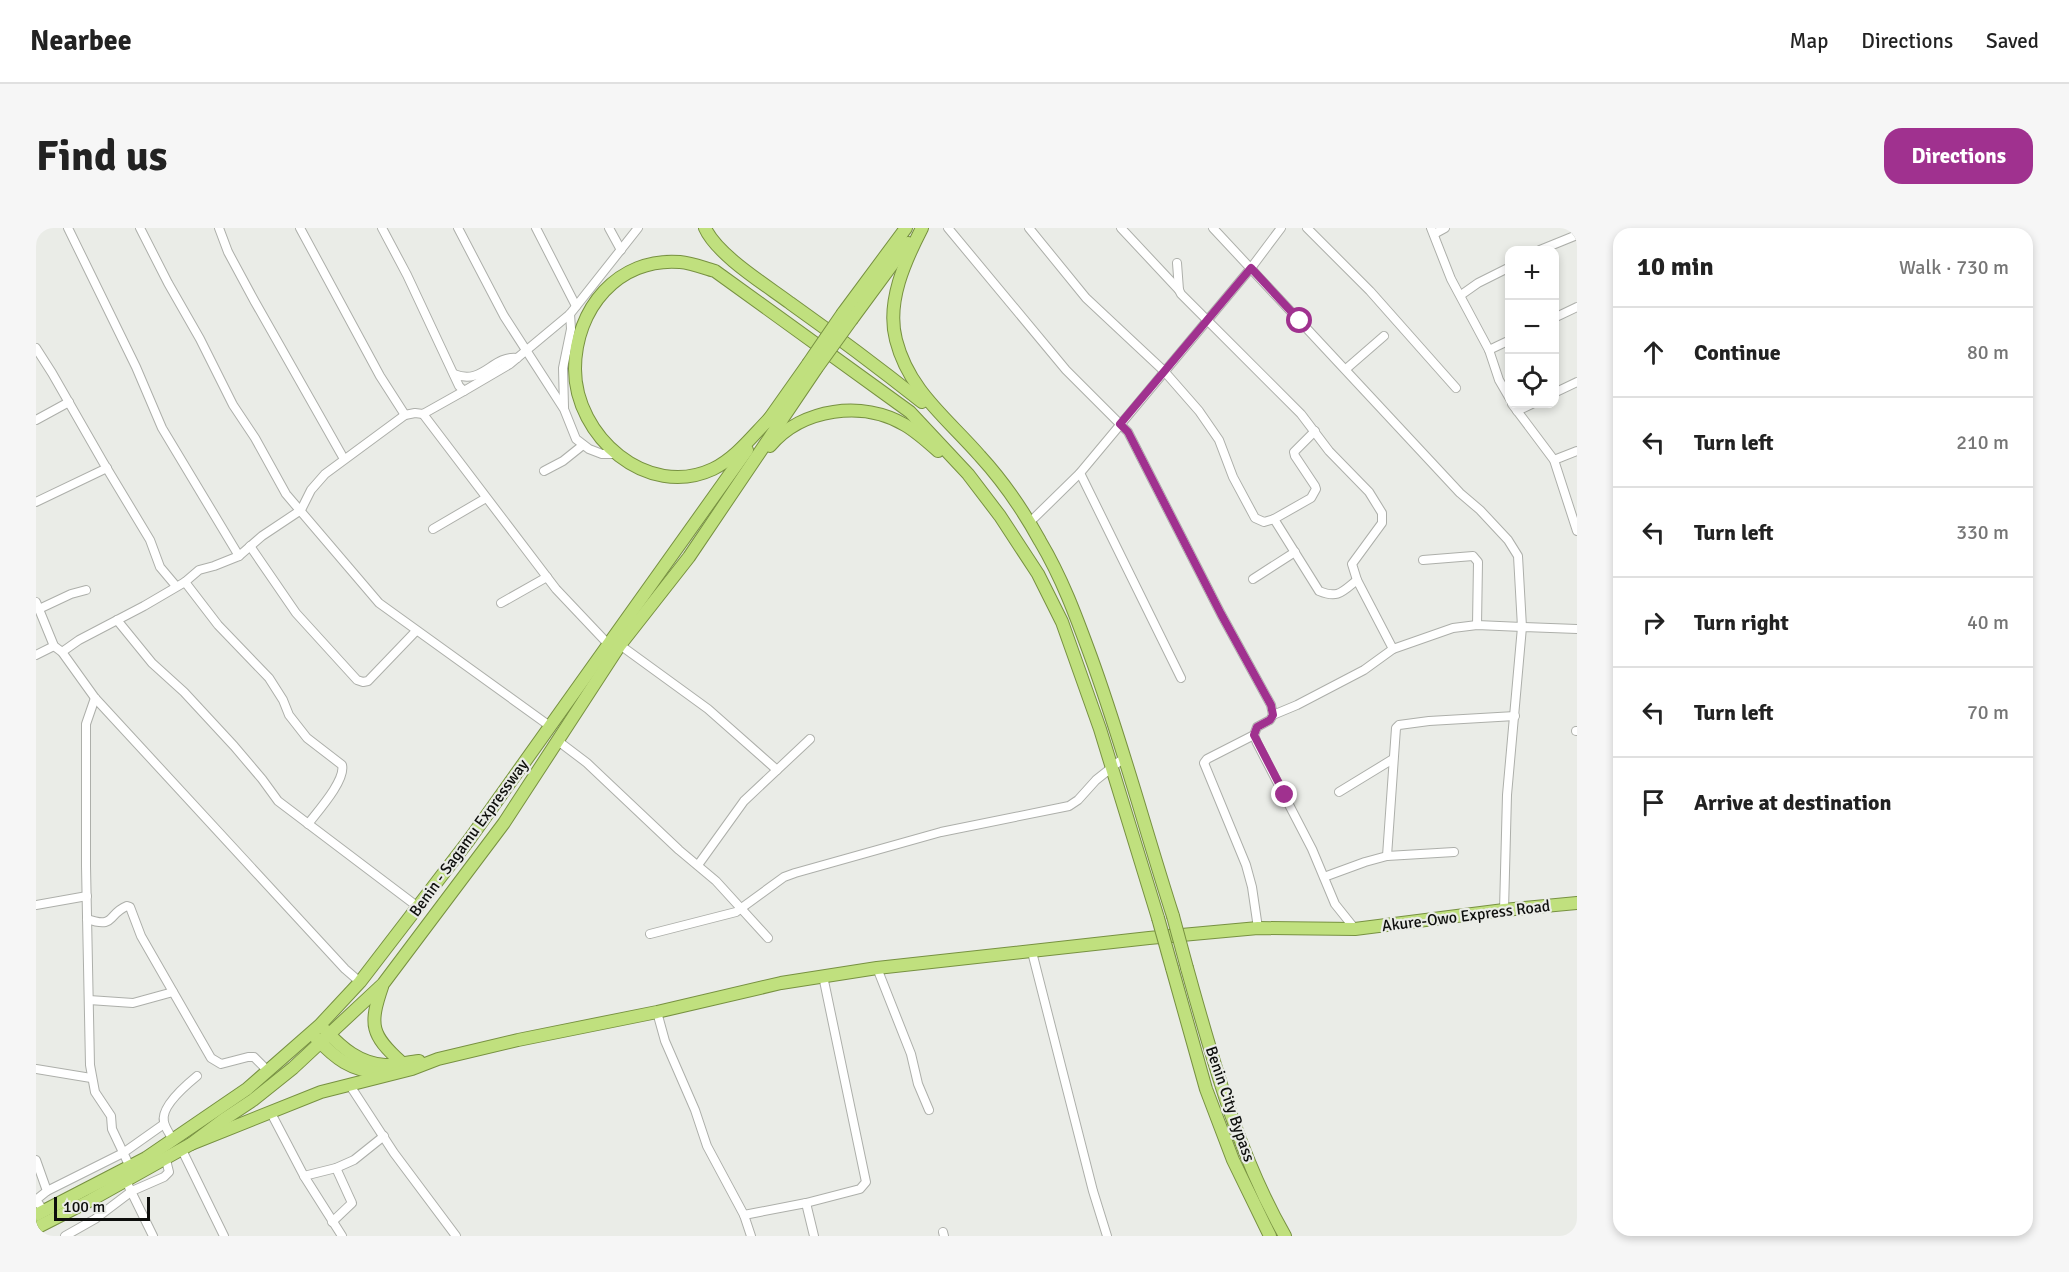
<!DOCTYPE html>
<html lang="en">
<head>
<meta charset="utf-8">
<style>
  :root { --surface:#fff; --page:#f6f6f6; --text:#222; --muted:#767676; --line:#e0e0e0; --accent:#a0318f }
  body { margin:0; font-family:Signika,sans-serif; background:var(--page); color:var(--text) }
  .controls { position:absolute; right:18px; top:18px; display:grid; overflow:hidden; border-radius:12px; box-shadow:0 3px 9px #0003 }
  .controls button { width:54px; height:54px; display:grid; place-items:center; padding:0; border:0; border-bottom:2px solid var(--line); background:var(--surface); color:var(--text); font:30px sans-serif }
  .scale { position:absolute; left:18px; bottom:15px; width:96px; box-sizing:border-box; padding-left:6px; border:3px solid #0d0e0c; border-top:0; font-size:16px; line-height:21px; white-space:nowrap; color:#0d0e0c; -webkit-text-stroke:4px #eaece7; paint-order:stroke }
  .stop { position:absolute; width:18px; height:18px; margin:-14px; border:4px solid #a0318f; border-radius:50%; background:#fff }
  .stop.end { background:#a0318f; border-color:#fff; box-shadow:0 2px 6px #0008 }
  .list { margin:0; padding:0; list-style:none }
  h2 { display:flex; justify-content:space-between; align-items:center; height:78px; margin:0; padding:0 24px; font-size:26px }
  h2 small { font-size:20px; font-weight:400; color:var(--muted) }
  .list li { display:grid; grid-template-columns:39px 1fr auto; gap:18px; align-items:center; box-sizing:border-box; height:90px; padding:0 24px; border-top:2px solid var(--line) }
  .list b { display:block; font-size:22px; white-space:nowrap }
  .list em { font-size:20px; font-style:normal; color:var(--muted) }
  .icon { flex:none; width:33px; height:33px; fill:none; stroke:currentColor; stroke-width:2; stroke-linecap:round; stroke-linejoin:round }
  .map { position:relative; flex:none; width:1541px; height:1008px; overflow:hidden; border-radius:18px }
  header { display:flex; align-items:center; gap:36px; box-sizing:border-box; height:84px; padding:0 30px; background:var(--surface); border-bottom:2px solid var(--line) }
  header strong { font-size:28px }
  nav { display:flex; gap:33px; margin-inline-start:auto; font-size:21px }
  .intro { display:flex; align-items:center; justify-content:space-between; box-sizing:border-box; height:144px; padding:0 36px }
  h1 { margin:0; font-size:42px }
  .button { padding:15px 27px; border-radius:18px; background:var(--accent); color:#fff; font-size:21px; font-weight:700 }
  main { display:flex; gap:36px; padding:0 36px }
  aside { flex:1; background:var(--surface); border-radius:18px; box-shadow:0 3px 9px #0003 }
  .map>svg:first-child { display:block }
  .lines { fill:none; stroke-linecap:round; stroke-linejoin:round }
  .minor-casing { stroke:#adafaa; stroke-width:10 }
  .trunk-casing { stroke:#779141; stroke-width:14 }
  .minor { stroke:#fff; stroke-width:8 }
  .trunk { stroke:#c0e07e; stroke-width:12 }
  .trunk-bridge-casing { stroke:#779141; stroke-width:14; stroke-linecap:butt }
  .trunk-bridge { stroke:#c0e07e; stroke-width:12 }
  .route { stroke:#a0318f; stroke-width:8 }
  .labels { text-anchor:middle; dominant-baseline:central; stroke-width:4.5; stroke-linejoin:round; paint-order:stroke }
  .street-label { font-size:16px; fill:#0d0e0c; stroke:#eaece7 }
</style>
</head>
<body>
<header>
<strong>Nearbee</strong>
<nav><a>Map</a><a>Directions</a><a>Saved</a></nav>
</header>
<div class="intro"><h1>Find us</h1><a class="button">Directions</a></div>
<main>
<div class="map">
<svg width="1541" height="1008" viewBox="0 0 1541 1008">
  <rect width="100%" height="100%" fill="#eaece7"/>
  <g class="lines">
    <defs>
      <g id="minor">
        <polyline points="32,0 100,139 126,200 203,328"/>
        <polyline points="104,0 132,55 164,111 197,177 219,210 250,266 343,375 515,499"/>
        <polyline points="183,0 192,24 219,74 308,231"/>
        <polyline points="264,0 344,148 369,187"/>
        <polyline points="346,0 371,47 423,158 428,163 474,136 534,86 602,0"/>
        <polyline points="422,0 468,88 528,181 540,211 553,221 566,226 581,226"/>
        <polyline points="500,0 540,78"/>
        <polyline points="573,0 585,22"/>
        <polyline points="912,0 1030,142 1092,204 1185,386 1235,477 1237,487"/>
        <path d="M 993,0 L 1050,70 L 1128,143 L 1163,183 L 1183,212 L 1197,249 L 1219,290 L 1228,294 L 1238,291 L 1283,363 C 1302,371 1306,364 1321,352"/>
        <polyline points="1085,0 1143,62"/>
        <polyline points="1177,0 1424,265 1444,282 1472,312 1482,328 1486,399 1441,397 1417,400 1357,421 1328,442 1261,477 1237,487 1234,492 1221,499 1218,507 1221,515 1276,621 1299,676 1319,701"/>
        <polyline points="1271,0 1334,63 1420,160"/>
        <polyline points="1395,0 1415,51 1453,122 1463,152 1474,171"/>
        <polyline points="1398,6 1409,0"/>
        <polyline points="1504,22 1541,7"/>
        <polyline points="1141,35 1143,62 1145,66 1265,186 1293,223 1333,264 1346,285 1346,295 1316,336 1321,352 1357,421"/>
        <polyline points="1425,67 1442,55 1474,39"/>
        <polyline points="1518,90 1541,79"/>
        <polyline points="0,120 16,145 67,234 114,312 124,339 140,358"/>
        <polyline points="1453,122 1474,112"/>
        <polyline points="1310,141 1348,108"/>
        <path d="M 418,146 C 447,158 456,127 481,130"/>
        <polyline points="1518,165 1541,154"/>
        <polyline points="1476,176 1518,232 1541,303"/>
        <polyline points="528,179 527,140 535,101 534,86"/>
        <polyline points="1481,183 1496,176"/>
        <polyline points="387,186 520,361 573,417"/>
        <polyline points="0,192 33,174"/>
        <polyline points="1518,232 1541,223"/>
        <polyline points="508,243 527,233 547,217"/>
        <polyline points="1044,245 1145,450"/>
        <polyline points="0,274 71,240"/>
        <polyline points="1238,291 1275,270 1280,261 1279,258 1259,228 1258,224 1279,203"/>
        <polyline points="994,294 1044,245 1215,40 1245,0"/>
        <polyline points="397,301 450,270"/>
        <polyline points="214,318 260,385 321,452 327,454 332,453 380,403"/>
        <polyline points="1387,332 1437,328 1442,334 1441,397"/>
        <polyline points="1217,351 1259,324"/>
        <path d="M 149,354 L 182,397 L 233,450 L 247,472 L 253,487 L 271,510 L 306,537 C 310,552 282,583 272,596"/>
        <polyline points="0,374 18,418 26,424 59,470 309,741 324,754"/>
        <polyline points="465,375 511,349"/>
        <polyline points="3,381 35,366 50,362"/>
        <polyline points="81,392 116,435 148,464 198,518 226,551 242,573 382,679"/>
        <polyline points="584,417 672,481 741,542"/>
        <polyline points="26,424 43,412 108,378 149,354 163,342 178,338 203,328 226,308 265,282 275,262 289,246 369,187 379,185 387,186 428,163"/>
        <polyline points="0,427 18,418"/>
        <polyline points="59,470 50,496 50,638 54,837 59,864 75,888 76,901 94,939"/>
        <polyline points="1540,503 1541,503"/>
        <polyline points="1218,507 1171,531 1168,535 1210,637 1216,659 1222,700"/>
        <polyline points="522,513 551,535 643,622 680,653 732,710"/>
        <polyline points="1303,564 1357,531"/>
        <polyline points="1351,628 1360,500 1363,497 1393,493 1479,488"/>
        <polyline points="662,637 708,573 774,511"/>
        <polyline points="1288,649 1329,634 1351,628 1418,624"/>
        <polyline points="0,677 51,668"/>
        <polyline points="1468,682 1471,567 1486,399 1541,401"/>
        <path d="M 51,691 C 80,701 71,686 91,678 L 94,679 L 105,708 L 175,830 L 185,836 L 212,829 L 218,829 L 232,843"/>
        <polyline points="614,706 700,684 748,649 759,645 905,604 1033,578 1042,572 1060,552 1089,529"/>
        <polyline points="996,724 1057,963 1071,1008"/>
        <polyline points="841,740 875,826 882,856 893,882"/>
        <polyline points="53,772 97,775 137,764"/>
        <polyline points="621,784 629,813 659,882 671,918 708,987 715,1008"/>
        <polyline points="0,841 55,850"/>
        <polyline points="313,856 358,925 420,1008"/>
        <polyline points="235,885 268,948 306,1008"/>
        <path d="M 137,912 C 134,906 129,900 128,894 C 124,879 150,857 161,848"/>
        <polyline points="146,922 188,1008"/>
        <polyline points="0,932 11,963 0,972 8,983"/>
        <polyline points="268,948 300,940 318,932 348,908"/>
        <polyline points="90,953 117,1008"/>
        <polyline points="11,963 87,925 128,896"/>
        <polyline points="770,975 778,1008"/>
        <polyline points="708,987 770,975 824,961 830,954 787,748"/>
        <polyline points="296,994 316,975 300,940"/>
        <polyline points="907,1004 908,1008"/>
        <polyline points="29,1008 59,991 96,963 128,949 133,944 130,932"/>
      </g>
      <g id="trunk">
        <path d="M 669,0 C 681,27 730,57 754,75 C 799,107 843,140 886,174"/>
        <path d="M 886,0 C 869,33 850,74 860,112 C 873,163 911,190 944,228 C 966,252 988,284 1004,313 C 1026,350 1040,388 1055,429 C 1086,514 1109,601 1137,688"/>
        <polyline points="807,85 870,0"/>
        <polyline points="816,91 872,15"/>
        <path d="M 735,189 C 717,207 700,230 677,241 C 611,272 539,208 539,141 C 539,81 582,29 644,34 C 656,35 668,40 679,43 L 874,184 L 932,246 L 964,288 L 1002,346 L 1026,394 L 1064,501 L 1122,690"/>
        <polyline points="731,194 772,136"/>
        <path d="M 734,218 C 766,180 827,172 869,197 C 881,204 892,214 902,223"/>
        <polyline points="1136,740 1170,861 1197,932 1234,1008"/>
        <path d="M 1151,740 C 1177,832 1201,924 1249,1008"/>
        <path d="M 346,759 C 333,797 335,807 365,834"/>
        <path d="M 289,802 C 306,820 323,835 349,837 C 360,837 372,834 383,833"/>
        <path d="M 280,810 C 300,831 314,842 344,845"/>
        <polyline points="155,916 285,864 376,841 402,831 482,812 621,784 745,755 841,740 1113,710 1222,700 1319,701 1468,682 1541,675"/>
        <polyline points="0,987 110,930 211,861 284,797 324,754 433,612 711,222"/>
        <polyline points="0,1000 55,972 155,916 187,892 217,872 257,840 347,756 468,595 584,417 653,329 780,141"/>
      </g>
    </defs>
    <use href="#minor" class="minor-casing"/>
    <use href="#trunk" class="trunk-casing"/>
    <use href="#minor" class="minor"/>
    <use href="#trunk" class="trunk"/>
    <defs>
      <g id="trunk-bridge">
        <polyline points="772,136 807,85"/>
        <polyline points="780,141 816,91"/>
        <polyline points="1137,688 1151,740"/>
        <polyline points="1122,690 1136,740"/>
      </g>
    </defs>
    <use href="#trunk-bridge" class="trunk-bridge-casing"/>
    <use href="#trunk-bridge" class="trunk-bridge"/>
  </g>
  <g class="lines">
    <polyline class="route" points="1249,567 1218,507 1221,499 1234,492 1237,487 1235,477 1185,386 1092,204 1084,196 1215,40 1264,93"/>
  </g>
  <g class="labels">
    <g class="street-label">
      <text transform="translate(433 610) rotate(-54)">Benin - Sagamu Expressway</text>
      <text transform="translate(1430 688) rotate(-7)">Akure-Owo Express Road</text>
      <text transform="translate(1194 876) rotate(71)">Benin City Bypass</text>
    </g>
  </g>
</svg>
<div class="controls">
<button>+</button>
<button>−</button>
<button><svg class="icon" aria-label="locate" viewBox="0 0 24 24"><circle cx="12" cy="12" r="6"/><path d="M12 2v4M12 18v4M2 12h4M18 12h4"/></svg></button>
</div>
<div class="scale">100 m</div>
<div class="stop" style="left:1264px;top:93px"></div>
<div class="stop end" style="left:1249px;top:567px"></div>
</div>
<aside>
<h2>10 min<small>Walk · 730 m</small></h2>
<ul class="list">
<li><svg class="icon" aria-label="ahead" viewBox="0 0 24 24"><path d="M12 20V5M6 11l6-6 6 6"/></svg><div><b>Continue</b></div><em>80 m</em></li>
<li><svg class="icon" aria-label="left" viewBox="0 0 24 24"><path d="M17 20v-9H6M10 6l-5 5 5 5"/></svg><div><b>Turn left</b></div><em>210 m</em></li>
<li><svg class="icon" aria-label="left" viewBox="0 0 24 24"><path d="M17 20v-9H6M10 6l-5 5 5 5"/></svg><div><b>Turn left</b></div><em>330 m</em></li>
<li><svg class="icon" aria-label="right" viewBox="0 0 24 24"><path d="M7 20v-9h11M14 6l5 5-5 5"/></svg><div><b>Turn right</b></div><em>40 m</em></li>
<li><svg class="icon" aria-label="left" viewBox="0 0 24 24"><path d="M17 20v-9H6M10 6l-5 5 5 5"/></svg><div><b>Turn left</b></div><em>70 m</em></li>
<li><svg class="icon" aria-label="arrive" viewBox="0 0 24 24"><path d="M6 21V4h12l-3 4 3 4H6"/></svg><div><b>Arrive at destination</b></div></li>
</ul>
</aside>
</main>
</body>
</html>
